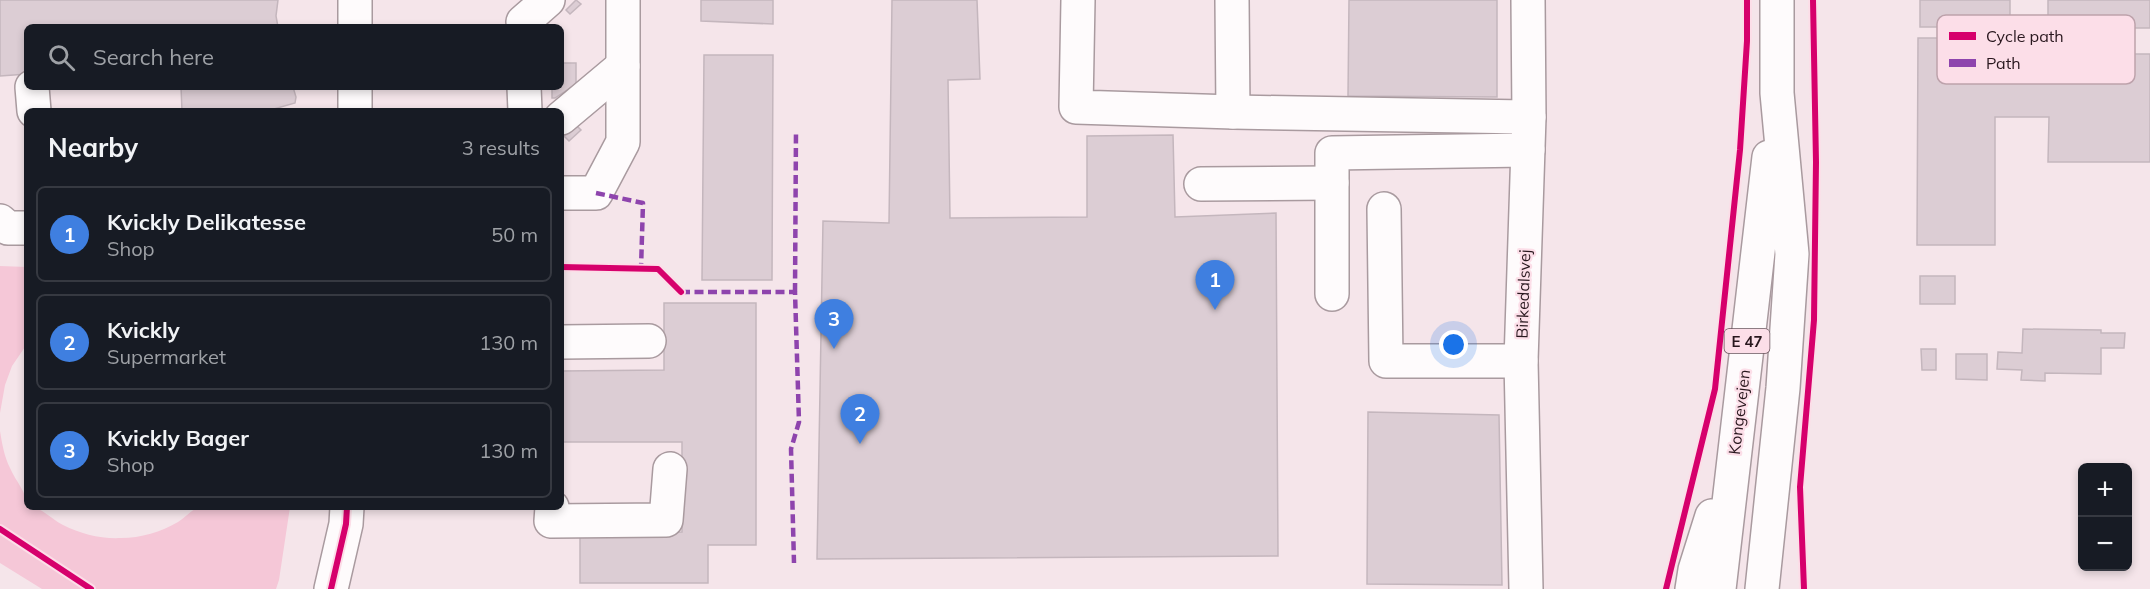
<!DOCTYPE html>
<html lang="en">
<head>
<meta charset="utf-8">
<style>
  :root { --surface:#171b24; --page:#20242c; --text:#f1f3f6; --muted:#9ea1a6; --line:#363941; --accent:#0b8043 }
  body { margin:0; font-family:Mulish,sans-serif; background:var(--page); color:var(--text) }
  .controls { position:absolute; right:18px; bottom:18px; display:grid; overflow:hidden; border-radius:9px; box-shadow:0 3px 9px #0003 }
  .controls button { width:54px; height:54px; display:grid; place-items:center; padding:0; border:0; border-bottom:2px solid var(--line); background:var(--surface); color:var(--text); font:30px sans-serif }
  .you { position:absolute; left:1454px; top:345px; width:21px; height:21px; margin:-15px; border:4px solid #fff; border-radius:50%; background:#1a73e8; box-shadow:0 0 0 9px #1a73e833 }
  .badge { display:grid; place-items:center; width:39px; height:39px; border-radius:50%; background:var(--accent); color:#fff; font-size:20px; font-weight:700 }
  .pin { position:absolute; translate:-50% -50px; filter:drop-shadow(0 2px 3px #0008) }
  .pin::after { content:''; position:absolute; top:32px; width:21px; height:18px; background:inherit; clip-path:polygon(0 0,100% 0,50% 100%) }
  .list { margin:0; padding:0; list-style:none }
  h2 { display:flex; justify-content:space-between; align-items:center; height:78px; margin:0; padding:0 24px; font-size:26px }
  h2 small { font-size:20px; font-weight:400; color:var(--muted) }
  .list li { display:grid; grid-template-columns:39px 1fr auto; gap:18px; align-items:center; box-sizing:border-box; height:96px; margin:0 12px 12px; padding:0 12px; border:2px solid var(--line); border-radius:9px }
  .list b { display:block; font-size:22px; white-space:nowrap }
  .list p { margin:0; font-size:20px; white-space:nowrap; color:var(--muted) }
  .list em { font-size:20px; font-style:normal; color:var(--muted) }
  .icon { flex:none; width:33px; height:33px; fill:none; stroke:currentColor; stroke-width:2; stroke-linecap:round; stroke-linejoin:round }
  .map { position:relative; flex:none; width:2150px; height:589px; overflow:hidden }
  .search { position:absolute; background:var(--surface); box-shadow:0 3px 9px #0003; left:24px; top:24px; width:540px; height:66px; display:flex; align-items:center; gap:15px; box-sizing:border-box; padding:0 21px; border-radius:9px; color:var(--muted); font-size:22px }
  .panel { position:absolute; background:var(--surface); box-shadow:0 3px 9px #0003; left:24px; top:108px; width:540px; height:402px; border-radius:9px }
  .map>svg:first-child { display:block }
  .green { fill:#f5c7d7 }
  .building { fill:#dccdd4; stroke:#c4b6bd; stroke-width:1.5 }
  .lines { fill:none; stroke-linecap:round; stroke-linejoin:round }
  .minor-casing { stroke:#a99a9f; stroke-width:36 }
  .major-casing { stroke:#a99a9f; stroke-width:36 }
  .minor { stroke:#fefbfc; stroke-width:33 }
  .major { stroke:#fefbfc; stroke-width:33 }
  .quiet { stroke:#8e44ad; stroke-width:4.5; stroke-dasharray:9 4.5; stroke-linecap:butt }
  .cycleway-casing { stroke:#fcdee8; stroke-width:10 }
  .cycleway { stroke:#d6006c; stroke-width:6 }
  .labels { text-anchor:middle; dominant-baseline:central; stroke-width:4.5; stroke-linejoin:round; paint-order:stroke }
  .shield { fill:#fcdee8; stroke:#68535b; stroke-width:1.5 }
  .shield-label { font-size:15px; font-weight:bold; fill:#29171e }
  .street-label { font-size:16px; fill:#29171e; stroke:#fcdee8 }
  .key { fill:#fcdee8; stroke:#bda2ab; stroke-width:1.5 }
  .key-label { font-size:16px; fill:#29171e }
</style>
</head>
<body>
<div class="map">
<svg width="2150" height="589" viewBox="0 0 2150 589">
  <rect width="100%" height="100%" fill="#f5e5ea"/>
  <g class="green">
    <polygon points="0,266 27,267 27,344 12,366 5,385 0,413"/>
    <path d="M 0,431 C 2,443 4,456 10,468 C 16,482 27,492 27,507 C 43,507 49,518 63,525 C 81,534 101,539 121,538 C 141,538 161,532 178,522 C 185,518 190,511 197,508 C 205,504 275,507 290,507 L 279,580 L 276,589 L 42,589 L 0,563 Z"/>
  </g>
  <g class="building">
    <polygon points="0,0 278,0 276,16 278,27 27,27 27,74 0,76"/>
    <polygon points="576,0 581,4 570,14 566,10"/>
    <polygon points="701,0 773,0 773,24 701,21"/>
    <polygon points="892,0 977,0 980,79 948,80 950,218 1087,217 1087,136 1173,135 1175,217 1276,213 1278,556 817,559 823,221 889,223"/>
    <polygon points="1349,0 1497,0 1497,97 1348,96"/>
    <rect x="1920" y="0" width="90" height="27"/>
    <rect x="2048" y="0" width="102" height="28"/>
    <polygon points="1918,38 2007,38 2007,54 2150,54 2150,162 2048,162 2049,117 1995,117 1995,245 1917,245"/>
    <polygon points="704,55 773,55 772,280 702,280"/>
    <polygon points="561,63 576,63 576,84 555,98 552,98 552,87 561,87"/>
    <polygon points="181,87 293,87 296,97 295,103 267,111 182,111"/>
    <polygon points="576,125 581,130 569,141 564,136"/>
    <rect x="1920" y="276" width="35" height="28"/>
    <polygon points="664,303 756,303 756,545 708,545 708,583 580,583 580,533 682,532 682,442 561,442 561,371 664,370"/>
    <polygon points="2023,329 2101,330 2101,333 2125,333 2124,348 2101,348 2101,374 2045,373 2045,381 2021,380 2022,370 1997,369 1998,352 2022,353"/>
    <polygon points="1921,349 1936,349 1936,370 1922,370"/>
    <polygon points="1956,354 1987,354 1987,380 1956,379"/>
    <polygon points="1368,412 1499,415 1502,585 1367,584"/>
  </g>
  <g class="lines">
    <defs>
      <g id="minor">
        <polyline points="355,0 355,27"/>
        <polyline points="1078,0 1076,107 1233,112 1232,0"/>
        <polyline points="523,22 548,0"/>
        <polyline points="32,87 34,111"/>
        <polyline points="524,87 525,111"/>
        <polyline points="355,111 355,87"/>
        <polyline points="1233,112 1529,117"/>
        <polyline points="561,118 623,66"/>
        <polyline points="1201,184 1332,183"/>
        <polyline points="561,193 596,193 623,142 623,0"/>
        <polyline points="1384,209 1386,361 1521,361"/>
        <polyline points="0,221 8,228 27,228"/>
        <polyline points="1332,294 1332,153 1528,150"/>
        <polyline points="561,342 649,341"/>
        <polyline points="552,507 551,521 666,520 670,469"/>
        <polyline points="331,589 346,524 347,507"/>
        <polyline points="1526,589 1521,361 1529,117 1528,0"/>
      </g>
      <g id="major">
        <polyline points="1692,589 1695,570 1712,516"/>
        <polyline points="1719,589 1769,157"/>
        <polyline points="1762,589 1783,388 1792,254 1777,93 1777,0"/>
      </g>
    </defs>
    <use href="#minor" class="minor-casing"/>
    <use href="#major" class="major-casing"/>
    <use href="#minor" class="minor"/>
    <use href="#major" class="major"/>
    <g class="quiet">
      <polyline points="596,193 643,203 641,269"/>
      <polyline points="681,292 795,292 799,422 791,449 794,563"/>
      <polyline points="795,292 796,130"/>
    </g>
    <defs>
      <g id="cycleway">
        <polyline points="561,267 658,269 681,292"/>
        <polyline points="0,529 91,589"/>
        <polyline points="331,589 346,524 347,507"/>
        <polyline points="1666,589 1715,389 1740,150 1747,41 1747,0"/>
        <polyline points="1804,589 1800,487 1814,320 1816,162 1813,0"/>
      </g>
    </defs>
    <use href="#cycleway" class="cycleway-casing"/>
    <use href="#cycleway" class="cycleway"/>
  </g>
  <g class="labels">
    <rect class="shield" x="1724.5" y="329" width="45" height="24" rx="4.5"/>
    <g class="shield-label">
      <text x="1747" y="341">E 47</text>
    </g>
    <g class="street-label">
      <text transform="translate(1523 294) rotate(-88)">Birkedalsvej</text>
      <text transform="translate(1739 412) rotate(-83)">Kongevejen</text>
    </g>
  </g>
  <rect x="1937" y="15" width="198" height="69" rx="9" class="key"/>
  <rect x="1949" y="32" width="27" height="8" fill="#d6006c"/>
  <rect x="1949" y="59" width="27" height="8" fill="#8e44ad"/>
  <g class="key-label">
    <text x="1986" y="42">Cycle path</text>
    <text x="1986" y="69">Path</text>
  </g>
</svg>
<div class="controls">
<button>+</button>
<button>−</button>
</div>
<div class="you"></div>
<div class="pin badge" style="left:1215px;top:310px;background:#3f7fe0">1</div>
<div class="pin badge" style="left:860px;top:444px;background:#3f7fe0">2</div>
<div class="pin badge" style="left:834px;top:349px;background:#3f7fe0">3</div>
<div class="search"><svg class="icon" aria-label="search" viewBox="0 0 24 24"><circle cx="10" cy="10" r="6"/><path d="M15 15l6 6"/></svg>Search here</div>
<section class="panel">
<h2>Nearby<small>3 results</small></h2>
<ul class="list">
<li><span class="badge" style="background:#3f7fe0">1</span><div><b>Kvickly Delikatesse</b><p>Shop</p></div><em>50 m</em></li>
<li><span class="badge" style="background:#3f7fe0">2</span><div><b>Kvickly</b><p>Supermarket</p></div><em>130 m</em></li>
<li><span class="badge" style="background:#3f7fe0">3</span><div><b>Kvickly Bager</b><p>Shop</p></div><em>130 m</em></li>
</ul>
</section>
</div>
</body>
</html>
